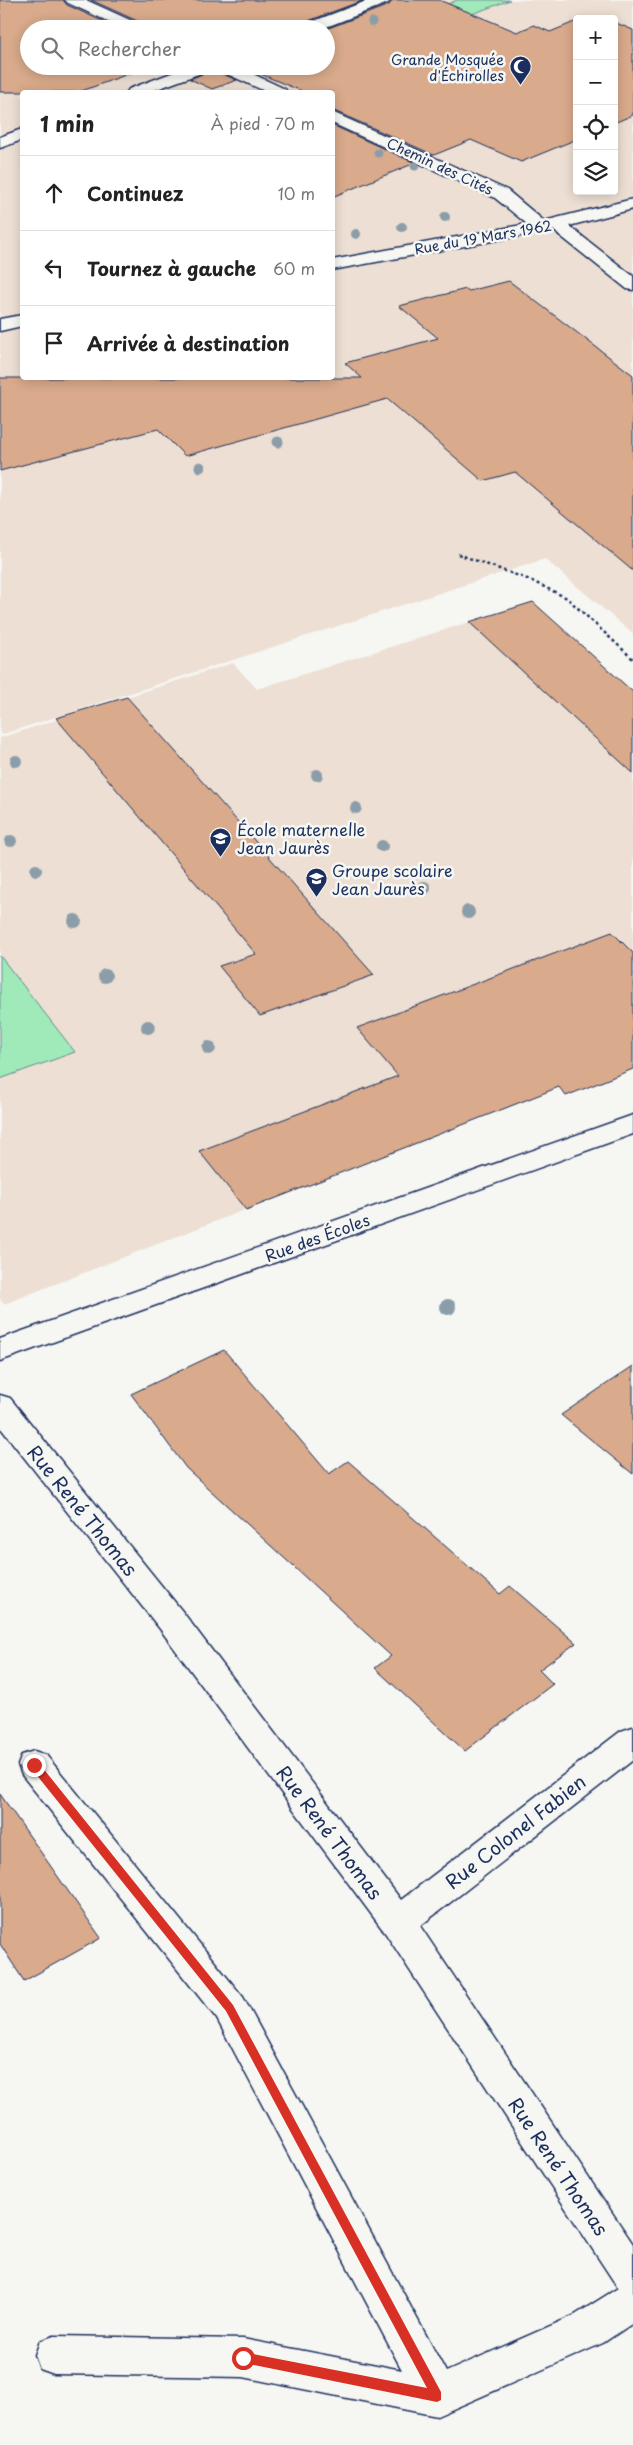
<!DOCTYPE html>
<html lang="fr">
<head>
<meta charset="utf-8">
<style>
  :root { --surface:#fff; --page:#f6f6f6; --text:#222; --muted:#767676; --line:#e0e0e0 }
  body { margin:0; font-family:"Playpen Sans",sans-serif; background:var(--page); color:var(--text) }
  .controls { position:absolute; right:15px; top:15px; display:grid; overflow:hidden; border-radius:5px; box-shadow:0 2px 12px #0003 }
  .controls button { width:45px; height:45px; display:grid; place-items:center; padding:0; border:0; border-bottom:1px solid var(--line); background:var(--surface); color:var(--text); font:25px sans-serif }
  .stop { position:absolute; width:15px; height:15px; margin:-11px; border:4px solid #d93025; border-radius:50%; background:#fff }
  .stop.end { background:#d93025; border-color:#fff; box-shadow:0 1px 5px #0008 }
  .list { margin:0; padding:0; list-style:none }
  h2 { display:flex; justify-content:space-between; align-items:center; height:65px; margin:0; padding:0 20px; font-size:21px }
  h2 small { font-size:16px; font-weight:400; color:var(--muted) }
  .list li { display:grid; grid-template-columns:32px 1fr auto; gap:15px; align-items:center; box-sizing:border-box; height:75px; padding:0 20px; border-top:1px solid var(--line) }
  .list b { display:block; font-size:19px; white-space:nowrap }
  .list em { font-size:16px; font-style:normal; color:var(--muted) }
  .icon { flex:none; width:28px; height:28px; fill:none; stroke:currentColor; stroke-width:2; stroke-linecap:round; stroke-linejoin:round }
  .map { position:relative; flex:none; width:633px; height:2445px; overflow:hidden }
  .search { position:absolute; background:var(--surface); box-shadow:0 2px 12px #0003; left:20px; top:20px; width:315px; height:55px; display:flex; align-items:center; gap:12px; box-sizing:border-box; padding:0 18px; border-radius:28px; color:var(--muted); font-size:19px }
  .panel { position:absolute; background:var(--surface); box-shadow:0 2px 12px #0003; left:20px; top:90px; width:315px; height:290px; border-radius:5px }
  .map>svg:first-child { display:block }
  .built { fill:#eddfd3; fill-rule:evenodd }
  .green { fill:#a0eab9; stroke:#5e8c8c }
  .building { fill:#d9aa8b; stroke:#1b2f5e }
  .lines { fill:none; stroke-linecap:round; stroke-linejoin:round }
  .minor-casing { stroke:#1b2f5e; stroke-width:3 }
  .path { stroke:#1b2f5e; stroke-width:2.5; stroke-dasharray:3 3; stroke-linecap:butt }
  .minor { fill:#f6f6f2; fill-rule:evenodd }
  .tree { fill:#8c9daa }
  .route { fill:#d93025 }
  .labels { text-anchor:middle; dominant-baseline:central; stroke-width:5; stroke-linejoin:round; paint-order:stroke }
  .far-poi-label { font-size:14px; fill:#1b2f5e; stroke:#f6f6f2; text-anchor:end }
  .far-street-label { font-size:14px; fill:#1b2f5e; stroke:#f6f6f2 }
  .poi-label { font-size:16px; fill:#1b2f5e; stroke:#f6f6f2; text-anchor:start }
  .street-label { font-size:16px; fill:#1b2f5e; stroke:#f6f6f2 }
  .near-street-label { font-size:19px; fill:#1b2f5e; stroke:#f6f6f2 }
</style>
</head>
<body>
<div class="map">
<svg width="633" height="2445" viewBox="0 0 633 2445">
  <rect width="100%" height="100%" fill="#f6f6f2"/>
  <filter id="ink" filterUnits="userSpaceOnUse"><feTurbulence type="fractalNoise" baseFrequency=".02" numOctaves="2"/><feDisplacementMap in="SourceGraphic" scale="10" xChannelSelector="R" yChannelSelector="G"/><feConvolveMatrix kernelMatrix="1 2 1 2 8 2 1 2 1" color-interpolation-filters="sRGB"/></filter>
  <g filter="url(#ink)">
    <g class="built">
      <path d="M 0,0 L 633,0 L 633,634 L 545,559 L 0,735 ZM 577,19 L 614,19 L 614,191 L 577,191 ZM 29,29 L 326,29 L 326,66 L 29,66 ZM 22,92 L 332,92 L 332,378 L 22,378 Z"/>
      <polygon points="533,602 633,692 633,1058 4,1304 0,1299 0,738 233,663 257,689"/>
    </g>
    <g class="green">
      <polygon points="457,0 510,0 472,14 448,4"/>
      <polygon points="0,956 75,1052 0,1079"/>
    </g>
    <g class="building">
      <polygon points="0,0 63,0 67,5 120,29 29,29 29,66 150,66 79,92 0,92"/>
      <polygon points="91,0 364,0 300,24 296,29 148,29 144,24"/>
      <polygon points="393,0 439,0 517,32 534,25 550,32 577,21 577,139 521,162 471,140 434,155 332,110 332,92 304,92 241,66 326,66 326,29 389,5"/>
      <polygon points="614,22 633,30 633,115 614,123"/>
      <polygon points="214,69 215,71 237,80 212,89 190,79"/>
      <polygon points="332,125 415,163 332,197"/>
      <polygon points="509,281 633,375 633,571 515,472 483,481 387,399 185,456 158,429 0,471 0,378 362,378 345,363 438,338 399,306 466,289 469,291"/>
      <polygon points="533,602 633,692 633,773 469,622"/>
      <polygon points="127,697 374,975 260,1016 219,966 256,954 56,718"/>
      <polygon points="612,932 633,953 633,1069 566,1096 559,1087 246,1210 199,1151 398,1076 357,1028"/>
      <polygon points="224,1350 329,1474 348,1461 500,1594 510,1586 576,1643 539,1670 553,1684 465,1751 375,1668 391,1656 186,1468 131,1394"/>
      <polygon points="633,1366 633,1474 561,1415"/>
      <polygon points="0,1794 101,1938 24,1981 0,1944"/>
    </g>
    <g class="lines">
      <defs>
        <g id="minor">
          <polygon points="65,0 86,0 143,26 146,29 125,29 68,3"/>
          <polygon points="369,0 391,0 388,3 321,29 298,29 301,26"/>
          <polygon points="190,66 214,66 212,69 149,92 127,92 129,89"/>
          <polygon points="214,66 236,66 285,89 287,92 267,92 216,69"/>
          <polygon points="332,112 507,190 544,221 633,199 633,209 569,226 633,276 633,290 627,289 553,230 332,270 332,260 527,224 495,198 332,123"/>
          <polygon points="22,129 22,140 0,148 0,137"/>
          <polygon points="22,315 22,326 0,331 0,319"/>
          <polygon points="633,1115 633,1134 0,1361 0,1339"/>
          <polygon points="0,1395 10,1398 182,1611 401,1900 621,1731 633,1727 633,1760 420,1926 633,2244 633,2323 603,2343 437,2416 243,2377 54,2374 40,2369 35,2355 40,2341 54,2336 243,2339 402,2370 217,2019 22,1775 18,1765 22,1755 34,1751 46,1755 243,1997 446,2372 575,2315 618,2288 386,1934 160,1629 0,1427"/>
        </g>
      </defs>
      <use href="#minor" class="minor-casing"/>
      <polyline class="path" points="458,554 530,580 567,598 633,659"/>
      <use href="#minor" class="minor"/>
    </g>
    <g class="tree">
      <circle cx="372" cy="22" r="4.5"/>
      <circle cx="378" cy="153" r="4.5"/>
      <circle cx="415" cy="166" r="4.5"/>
      <circle cx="445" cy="217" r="5"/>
      <circle cx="402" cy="227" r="5"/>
      <circle cx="356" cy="234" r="5"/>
      <circle cx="278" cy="442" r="5.5"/>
      <circle cx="200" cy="467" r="5.5"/>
      <circle cx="16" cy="761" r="6"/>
      <circle cx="317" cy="775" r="6"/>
      <circle cx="356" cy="808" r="6"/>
      <circle cx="11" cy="841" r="6"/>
      <circle cx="382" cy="846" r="6"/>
      <circle cx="36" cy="870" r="6"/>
      <circle cx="424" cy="888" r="7"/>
      <circle cx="468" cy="912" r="7"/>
      <circle cx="75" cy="921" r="7"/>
      <circle cx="105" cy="976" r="7"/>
      <circle cx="148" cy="1027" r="7"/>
      <circle cx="209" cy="1048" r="7"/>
      <circle cx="448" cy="1307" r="8"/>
    </g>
  </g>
  <polygon class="route" points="34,1761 38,1762 233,2005 441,2392 441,2400 437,2402 239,2362 239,2354 243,2352 427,2388 226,2011 31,1768 31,1762"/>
  <defs>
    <symbol id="mosque-pin" viewBox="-11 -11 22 30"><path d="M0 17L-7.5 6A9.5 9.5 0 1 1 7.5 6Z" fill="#1b2f5e" stroke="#f6f6f2"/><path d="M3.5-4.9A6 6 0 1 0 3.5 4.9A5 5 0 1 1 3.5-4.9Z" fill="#fff"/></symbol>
    <symbol id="school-pin" viewBox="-11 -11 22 30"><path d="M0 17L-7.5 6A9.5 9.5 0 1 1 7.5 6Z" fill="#1b2f5e" stroke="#f6f6f2"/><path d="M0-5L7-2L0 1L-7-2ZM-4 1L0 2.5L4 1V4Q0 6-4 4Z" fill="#fff"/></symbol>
  </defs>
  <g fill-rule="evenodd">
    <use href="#mosque-pin" x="508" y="54" width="25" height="34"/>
    <use href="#school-pin" x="208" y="826" width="25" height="34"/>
    <use href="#school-pin" x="304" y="866" width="25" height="34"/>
  </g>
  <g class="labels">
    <g class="far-poi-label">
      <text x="504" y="59">Grande Mosquée<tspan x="504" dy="16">d'Échirolles</tspan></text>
    </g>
    <g class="far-street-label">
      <text transform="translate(440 166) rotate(25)">Chemin des Cités</text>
      <text transform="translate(483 237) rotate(-10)">Rue du 19 Mars 1962</text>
    </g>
    <g class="poi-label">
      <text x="237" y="829">École maternelle<tspan x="237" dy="18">Jean Jaurès</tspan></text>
      <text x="332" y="870">Groupe scolaire<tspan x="332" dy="18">Jean Jaurès</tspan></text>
    </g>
    <g class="street-label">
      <text transform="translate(317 1237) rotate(-20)">Rue des Écoles</text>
    </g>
    <g class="near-street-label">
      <text transform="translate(83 1510) rotate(51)">Rue René Thomas</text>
      <text transform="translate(515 1831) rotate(-38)">Rue Colonel Fabien</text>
      <text transform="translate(330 1832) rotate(53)">Rue René Thomas</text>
      <text transform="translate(559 2166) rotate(56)">Rue René Thomas</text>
    </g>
  </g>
</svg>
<div class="controls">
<button>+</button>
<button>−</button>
<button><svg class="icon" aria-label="locate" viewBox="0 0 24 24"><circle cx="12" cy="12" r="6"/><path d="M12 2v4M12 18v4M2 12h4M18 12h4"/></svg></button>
<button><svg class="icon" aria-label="layers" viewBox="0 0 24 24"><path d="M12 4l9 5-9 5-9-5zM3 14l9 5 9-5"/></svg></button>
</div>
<div class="stop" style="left:243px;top:2358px"></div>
<div class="stop end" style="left:34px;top:1765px"></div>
<div class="search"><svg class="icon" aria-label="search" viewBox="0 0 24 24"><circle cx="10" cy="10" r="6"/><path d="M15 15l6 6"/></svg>Rechercher</div>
<section class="panel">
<h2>1 min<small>À pied · 70 m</small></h2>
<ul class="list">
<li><svg class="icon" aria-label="ahead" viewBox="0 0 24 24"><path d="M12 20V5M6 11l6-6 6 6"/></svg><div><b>Continuez</b></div><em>10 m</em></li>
<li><svg class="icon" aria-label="left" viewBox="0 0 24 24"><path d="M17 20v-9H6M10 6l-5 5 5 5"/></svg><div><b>Tournez à gauche</b></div><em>60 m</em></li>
<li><svg class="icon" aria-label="arrive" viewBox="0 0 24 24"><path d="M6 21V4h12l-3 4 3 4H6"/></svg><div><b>Arrivée à destination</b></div></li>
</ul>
</section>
</div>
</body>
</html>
